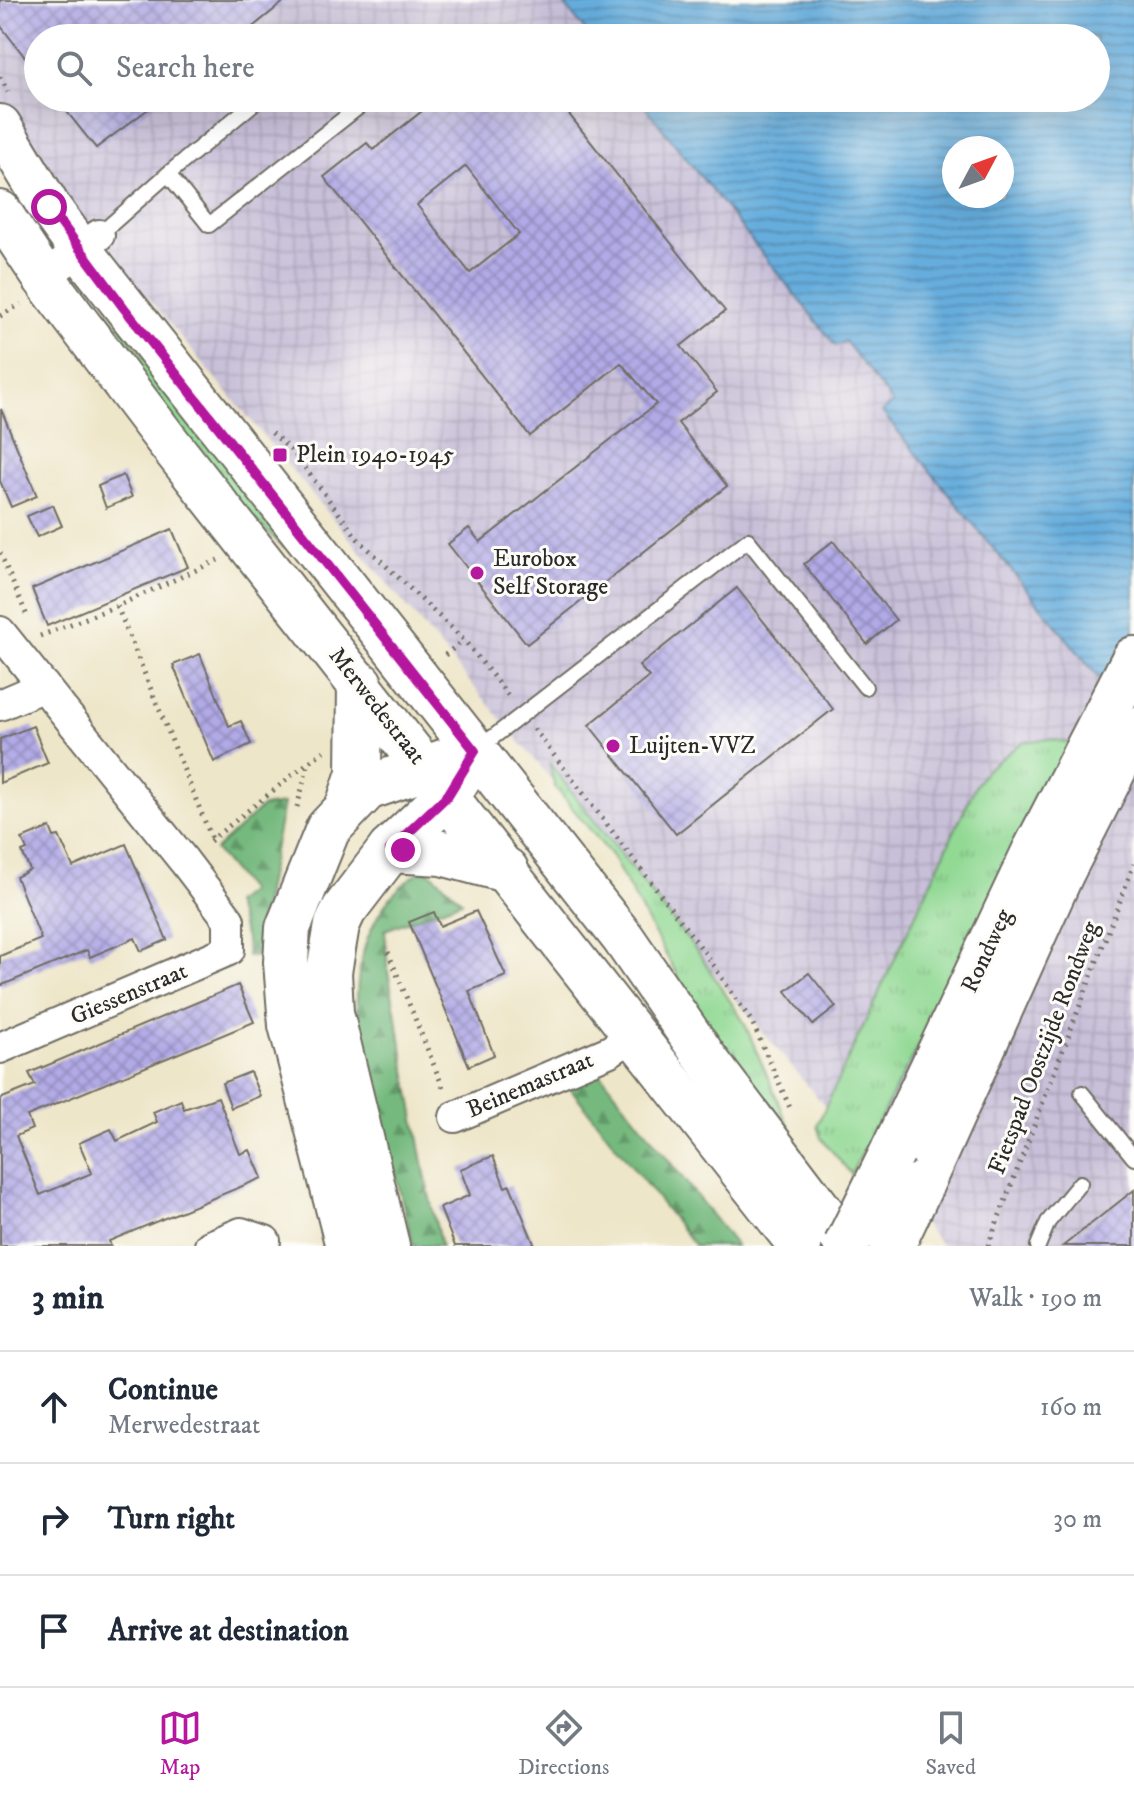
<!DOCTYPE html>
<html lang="en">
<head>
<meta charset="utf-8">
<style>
  :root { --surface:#fff; --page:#f2f2f3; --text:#1f2937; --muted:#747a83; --line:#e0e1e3; --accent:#b5179e }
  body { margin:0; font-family:"IM FELL DW Pica",serif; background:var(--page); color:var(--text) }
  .compass { position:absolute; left:942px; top:136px; width:72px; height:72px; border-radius:50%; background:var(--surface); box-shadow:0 8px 32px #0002; rotate:49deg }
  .stop { position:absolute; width:24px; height:24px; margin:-18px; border:6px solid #b5179e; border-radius:50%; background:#fff }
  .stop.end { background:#b5179e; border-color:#fff; box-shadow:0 2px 8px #0008 }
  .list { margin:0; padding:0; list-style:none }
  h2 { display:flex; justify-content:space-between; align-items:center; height:104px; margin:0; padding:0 32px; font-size:34px }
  h2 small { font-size:26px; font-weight:400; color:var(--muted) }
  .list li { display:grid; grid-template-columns:52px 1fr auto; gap:24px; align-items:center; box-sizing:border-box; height:112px; padding:0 32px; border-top:2px solid var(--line) }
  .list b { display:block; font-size:30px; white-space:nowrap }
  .list p { margin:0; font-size:26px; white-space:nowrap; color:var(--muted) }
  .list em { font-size:26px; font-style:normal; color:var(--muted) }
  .icon { flex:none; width:44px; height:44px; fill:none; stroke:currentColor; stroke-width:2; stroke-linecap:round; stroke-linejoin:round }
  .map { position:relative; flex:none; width:1134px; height:1246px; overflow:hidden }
  .search { position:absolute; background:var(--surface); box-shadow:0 8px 32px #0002; left:24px; right:24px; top:24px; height:88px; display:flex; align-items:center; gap:20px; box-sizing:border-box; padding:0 28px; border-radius:44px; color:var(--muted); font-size:30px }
  .sheet { height:440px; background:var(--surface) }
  nav { display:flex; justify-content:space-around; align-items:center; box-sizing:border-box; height:112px; border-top:2px solid var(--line); background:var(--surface); font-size:22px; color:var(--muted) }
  nav a { display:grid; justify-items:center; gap:4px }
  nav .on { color:var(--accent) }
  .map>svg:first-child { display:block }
  .industrial { fill:url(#industrial-grid); fill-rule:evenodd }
  .grass { fill:url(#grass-tufts); stroke:#5e8260; stroke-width:2 }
  .forest { fill:url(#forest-firs); stroke:#507254; stroke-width:2 }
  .water { fill:url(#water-rules); stroke:#486c84; stroke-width:2; fill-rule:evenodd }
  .building { fill:url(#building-cross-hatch); fill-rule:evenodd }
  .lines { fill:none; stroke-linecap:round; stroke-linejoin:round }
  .lane-casing { stroke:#6f6c62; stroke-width:18 }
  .street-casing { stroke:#6f6c62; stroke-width:34 }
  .secondary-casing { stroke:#6f6c62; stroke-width:46 }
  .primary-casing { stroke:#6f6c62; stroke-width:48 }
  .path { stroke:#6f6c62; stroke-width:5; stroke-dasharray:2 6; stroke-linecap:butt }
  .lane { stroke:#fff; stroke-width:14 }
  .street { stroke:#fff; stroke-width:30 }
  .secondary { stroke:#fff; stroke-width:42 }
  .primary { stroke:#fff; stroke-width:44 }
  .primary-bridge-casing { stroke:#6f6c62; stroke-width:48; stroke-linecap:butt }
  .primary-bridge { stroke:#fff; stroke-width:44 }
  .route { stroke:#b5179e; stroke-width:10 }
  .poi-dot { fill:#b5179e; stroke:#fdfcf7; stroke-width:3 }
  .labels { text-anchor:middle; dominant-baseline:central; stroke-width:6; stroke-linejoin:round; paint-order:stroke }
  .poi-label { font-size:24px; fill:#2b2b2b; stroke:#fdfcf7; text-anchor:start }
  .street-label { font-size:24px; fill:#2b2b2b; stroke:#fdfcf7 }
</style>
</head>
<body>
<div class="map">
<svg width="1134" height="1246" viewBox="0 0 1134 1246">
  <defs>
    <pattern id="industrial-grid" width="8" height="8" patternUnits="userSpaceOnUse" patternTransform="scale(2)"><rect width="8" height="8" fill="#c8bfd8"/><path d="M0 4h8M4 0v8" fill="none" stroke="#aca4ba"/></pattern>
    <pattern id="grass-tufts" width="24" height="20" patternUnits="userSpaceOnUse" patternTransform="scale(2)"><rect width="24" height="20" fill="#92d994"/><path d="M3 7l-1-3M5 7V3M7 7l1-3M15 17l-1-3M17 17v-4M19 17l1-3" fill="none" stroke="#7eba80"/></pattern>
    <pattern id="forest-firs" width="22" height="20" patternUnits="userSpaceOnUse" patternTransform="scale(2)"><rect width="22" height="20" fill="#75b97e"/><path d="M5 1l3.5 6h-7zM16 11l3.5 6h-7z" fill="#609767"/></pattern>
    <pattern id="water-rules" width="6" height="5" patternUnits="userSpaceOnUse" patternTransform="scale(2)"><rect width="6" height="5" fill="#66addd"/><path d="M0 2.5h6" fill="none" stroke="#548db3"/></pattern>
    <pattern id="building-cross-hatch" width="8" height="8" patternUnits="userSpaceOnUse" patternTransform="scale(2)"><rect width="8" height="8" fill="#b2aae7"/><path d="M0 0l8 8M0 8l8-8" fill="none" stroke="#918bbb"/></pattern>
  </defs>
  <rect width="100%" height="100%" fill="#fdfcf7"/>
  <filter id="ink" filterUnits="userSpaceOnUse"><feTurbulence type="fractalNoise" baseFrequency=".0125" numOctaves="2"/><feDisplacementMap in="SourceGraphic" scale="16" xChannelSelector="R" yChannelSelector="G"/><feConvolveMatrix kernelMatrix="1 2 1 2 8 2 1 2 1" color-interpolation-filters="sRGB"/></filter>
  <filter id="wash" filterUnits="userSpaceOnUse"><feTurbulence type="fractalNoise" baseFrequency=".006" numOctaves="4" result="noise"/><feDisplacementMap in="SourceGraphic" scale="32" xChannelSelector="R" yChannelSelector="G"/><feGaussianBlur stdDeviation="1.8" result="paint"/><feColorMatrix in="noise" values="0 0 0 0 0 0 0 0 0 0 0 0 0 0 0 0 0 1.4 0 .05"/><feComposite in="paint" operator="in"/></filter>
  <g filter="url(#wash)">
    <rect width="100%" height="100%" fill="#eee6c9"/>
    <path class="industrial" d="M 0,0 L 1134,0 L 1134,1246 L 942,1246 L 0,121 ZM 38,38 L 1096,38 L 1096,98 L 38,98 ZM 954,148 L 1002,148 L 1002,196 L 954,196 Z"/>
    <g class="grass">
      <polygon points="89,288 290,539 283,547 223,488 78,295"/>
      <polygon points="1049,739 1071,743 966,955 851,1174 821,1138 817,1125 976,785 986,770 1023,742"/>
      <polygon points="549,763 699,954 744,1022 791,1131 784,1136 720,1053 611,855 555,787"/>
    </g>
    <g class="forest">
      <polygon points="283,804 260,924 258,956 247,956 246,939 234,903 249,891 215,850 262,807"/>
      <path d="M 426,868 L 462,901 L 385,930 L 388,972 L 428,1190 L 441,1246 L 413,1246 L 357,1013 C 355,955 373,898 426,868 Z"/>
      <polygon points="598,1070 736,1246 695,1246 568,1085"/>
    </g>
    <path class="water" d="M 561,0 L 1134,0 L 1134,721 L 882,412 L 893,403 L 845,341 L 836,346 L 638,98 L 1096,98 L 1096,38 L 591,38 ZM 954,148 L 1002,148 L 1002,196 L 954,196 Z"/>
    <g id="blocks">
      <g class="building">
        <polygon points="0,0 286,0 239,38 38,38 38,74 0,25"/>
        <polygon points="56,98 163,98 96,148"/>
        <path d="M 411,98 L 556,98 L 725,311 L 681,346 L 717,392 L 678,423 L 727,486 L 527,644 L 448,544 L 469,528 L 480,542 L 656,404 L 621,363 L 530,436 L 324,177 L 367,143 L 373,150 L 422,111 ZM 466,166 L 519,234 L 470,273 L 417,205 Z"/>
        <polygon points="1,409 37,496 11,507 0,481"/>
        <polygon points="123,475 132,497 106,508 98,486"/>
        <polygon points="53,505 62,526 37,537 27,516"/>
        <polygon points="172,529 188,567 47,626 32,589"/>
        <polygon points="833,541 896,620 867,644 804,564"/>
        <polygon points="737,588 833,709 676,834 589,725 649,677 639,666"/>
        <polygon points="200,654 229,726 241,721 251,744 214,762 173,665"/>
        <polygon points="33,726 48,763 0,783 0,739"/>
        <polygon points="50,827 54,837 59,836 73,867 126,844 167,940 141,951 135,938 90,957 87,950 0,986 0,956 41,939 16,877 30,870 22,852 27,850 22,839"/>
        <polygon points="476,911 506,976 469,991 494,1055 469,1066 409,922 434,912 440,926"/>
        <polygon points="809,973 836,1007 813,1025 786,991"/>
        <polygon points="238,985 254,1022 27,1116 32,1129 16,1136 40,1195 92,1173 79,1143 111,1129 117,1141 157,1122 153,1112 181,1100 184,1109 218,1097 240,1154 250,1150 262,1178 109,1241 111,1246 0,1246 0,1099 35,1085 29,1073"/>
        <polygon points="250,1072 260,1096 231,1108 222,1083"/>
        <polygon points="493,1156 505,1187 510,1185 535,1246 455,1246 440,1208 470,1195 460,1169"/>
        <polygon points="1134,1190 1134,1246 1063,1246"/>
      </g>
    </g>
  </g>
  <g filter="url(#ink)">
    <use href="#blocks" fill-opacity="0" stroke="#6f6c62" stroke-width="2"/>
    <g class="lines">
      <defs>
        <g id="lane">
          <polyline points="168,174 209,225 370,98"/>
          <polyline points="99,235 168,174 260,98"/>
          <polyline points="479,748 748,540 865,687"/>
          <polyline points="1082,1093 1134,1158"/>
          <polyline points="1038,1246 1048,1222 1080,1183"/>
        </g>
        <g id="street">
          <polyline points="44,278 99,235"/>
          <polyline points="0,632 184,861 229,920 229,950 0,1048"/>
          <polyline points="0,705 44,686"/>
          <polyline points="455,1117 610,1051 634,1035"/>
          <polyline points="210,1246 241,1233 265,1241"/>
        </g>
        <g id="secondary">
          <polyline points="0,126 49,207 81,251 623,938 707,1060 848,1246"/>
          <polyline points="0,212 44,278 165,438 800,1246"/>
        </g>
        <g id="primary">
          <polyline points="348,806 359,773 360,684"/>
          <polyline points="390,850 442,853 506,870"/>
          <polyline points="893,1151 1035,850 1134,659"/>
          <polyline points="921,1185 1062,872 1134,730"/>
          <polyline points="348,1246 291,1025 286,962 288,928 328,829 367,788 475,751"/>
          <polyline points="387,1246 331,1013 329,972 337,925 344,910 390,850 448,795 475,751"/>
        </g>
      </defs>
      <use href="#lane" class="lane-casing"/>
      <use href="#street" class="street-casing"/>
      <use href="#secondary" class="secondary-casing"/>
      <use href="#primary" class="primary-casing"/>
      <g class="path">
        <polyline points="0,77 8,92"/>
        <polyline points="0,316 21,304"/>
        <polyline points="272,433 294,453 358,539 464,640 511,699"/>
        <polyline points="0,553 28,618"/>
        <polyline points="117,606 212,839"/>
        <polyline points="40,636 117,606 218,560"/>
        <polyline points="445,655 464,640"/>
        <polyline points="534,729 705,953 752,1022 791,1110"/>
        <polyline points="297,807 309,762 324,751"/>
        <polyline points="210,841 309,762"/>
        <polyline points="388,952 444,1090"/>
        <polyline points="988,1246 1134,864"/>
      </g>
      <use href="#lane" class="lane"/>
      <use href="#street" class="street"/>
      <use href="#secondary" class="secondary"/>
      <use href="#primary" class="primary"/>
      <defs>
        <g id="primary-bridge">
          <polyline points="846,1246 893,1151"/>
          <polyline points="892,1246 921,1185"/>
        </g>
      </defs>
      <use href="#primary-bridge" class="primary-bridge-casing"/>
      <use href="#primary-bridge" class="primary-bridge"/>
    </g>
  </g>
  <g class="lines" filter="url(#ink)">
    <polyline class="route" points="49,207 124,308 475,751 448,795 390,850 403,850"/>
  </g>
  <g class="poi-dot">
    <rect x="272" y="447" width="16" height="16" rx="4"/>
    <circle cx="477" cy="573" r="8"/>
    <circle cx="613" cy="746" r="8"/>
  </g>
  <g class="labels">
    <g class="poi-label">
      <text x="296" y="455">Plein 1940-1945</text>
      <text x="493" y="559">Eurobox<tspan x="493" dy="28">Self Storage</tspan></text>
      <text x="629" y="746">Luijten-VVZ</text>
    </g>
    <g class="street-label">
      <text transform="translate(377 706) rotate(52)">Merwedestraat</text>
      <text transform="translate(987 951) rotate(-65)">Rondweg</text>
      <text transform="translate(129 994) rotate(-23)">Giessenstraat</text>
      <text transform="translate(1044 1048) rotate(-69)">Fietspad Oostzijde Rondweg</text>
      <text transform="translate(530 1085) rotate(-23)">Beinemastraat</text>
    </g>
  </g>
</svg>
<svg class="compass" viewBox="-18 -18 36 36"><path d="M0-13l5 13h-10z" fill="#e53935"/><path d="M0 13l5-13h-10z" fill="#747a83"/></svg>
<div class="stop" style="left:49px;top:207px"></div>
<div class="stop end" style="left:403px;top:850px"></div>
<div class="search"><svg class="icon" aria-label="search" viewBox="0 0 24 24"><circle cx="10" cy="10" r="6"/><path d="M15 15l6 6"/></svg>Search here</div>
</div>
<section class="sheet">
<h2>3 min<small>Walk · 190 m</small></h2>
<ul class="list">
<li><svg class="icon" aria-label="ahead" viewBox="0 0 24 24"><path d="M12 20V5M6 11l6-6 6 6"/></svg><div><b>Continue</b><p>Merwedestraat</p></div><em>160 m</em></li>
<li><svg class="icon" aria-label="right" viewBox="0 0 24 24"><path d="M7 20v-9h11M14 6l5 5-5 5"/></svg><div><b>Turn right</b></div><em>30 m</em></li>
<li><svg class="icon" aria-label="arrive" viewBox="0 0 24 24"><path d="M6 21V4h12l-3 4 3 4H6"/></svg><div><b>Arrive at destination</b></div></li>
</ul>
</section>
<nav>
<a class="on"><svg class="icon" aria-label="map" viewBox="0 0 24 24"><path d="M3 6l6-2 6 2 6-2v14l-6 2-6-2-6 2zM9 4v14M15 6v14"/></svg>Map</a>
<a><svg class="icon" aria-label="directions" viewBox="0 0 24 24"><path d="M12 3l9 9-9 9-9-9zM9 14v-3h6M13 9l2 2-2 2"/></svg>Directions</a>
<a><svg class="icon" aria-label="saved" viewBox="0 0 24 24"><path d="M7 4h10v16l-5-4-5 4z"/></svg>Saved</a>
</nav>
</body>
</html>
